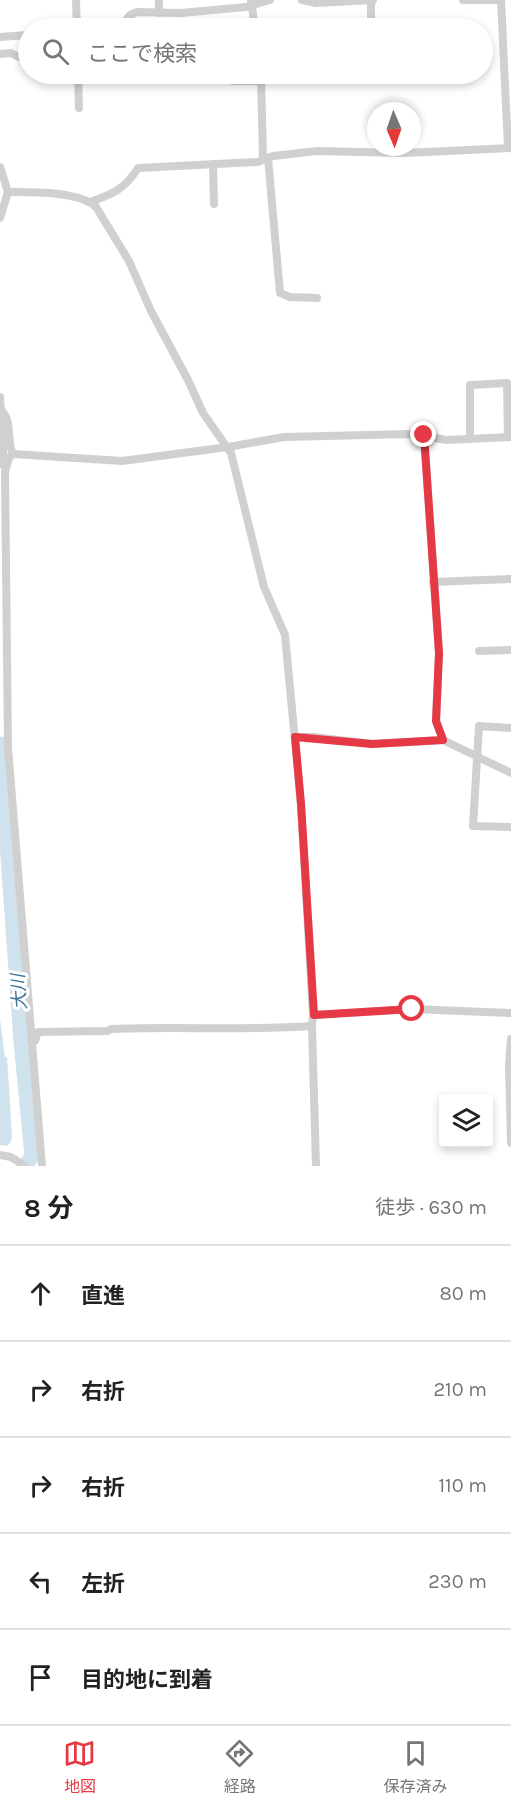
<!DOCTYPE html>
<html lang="ja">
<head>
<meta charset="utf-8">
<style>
  :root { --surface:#fff; --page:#f6f6f6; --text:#222; --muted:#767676; --line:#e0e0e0; --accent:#e63946 }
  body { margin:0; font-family:Karla,"Noto Sans JP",sans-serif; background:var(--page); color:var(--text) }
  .controls { position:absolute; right:18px; bottom:18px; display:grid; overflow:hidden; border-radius:6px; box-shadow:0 3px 9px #0003 }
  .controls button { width:54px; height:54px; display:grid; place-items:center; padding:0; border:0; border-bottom:2px solid var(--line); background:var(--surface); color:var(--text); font:30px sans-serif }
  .compass { position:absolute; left:367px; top:102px; width:54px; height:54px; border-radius:50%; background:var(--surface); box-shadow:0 3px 9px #0003; rotate:178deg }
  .stop { position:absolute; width:18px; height:18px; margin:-14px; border:4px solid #e63946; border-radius:50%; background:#fff }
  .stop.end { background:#e63946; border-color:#fff; box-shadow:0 2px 6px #0008 }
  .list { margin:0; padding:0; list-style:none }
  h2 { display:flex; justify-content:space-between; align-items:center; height:78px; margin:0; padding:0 24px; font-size:26px }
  h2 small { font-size:20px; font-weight:400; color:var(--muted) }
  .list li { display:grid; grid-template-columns:39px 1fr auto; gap:18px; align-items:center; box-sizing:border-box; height:96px; padding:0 24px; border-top:2px solid var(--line) }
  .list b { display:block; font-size:22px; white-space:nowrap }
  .list em { font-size:20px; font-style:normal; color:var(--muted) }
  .icon { flex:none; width:33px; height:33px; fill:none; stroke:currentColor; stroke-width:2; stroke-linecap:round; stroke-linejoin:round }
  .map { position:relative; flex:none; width:511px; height:1166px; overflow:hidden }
  .search { position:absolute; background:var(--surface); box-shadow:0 3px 9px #0003; left:18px; right:18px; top:18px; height:66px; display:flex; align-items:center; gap:15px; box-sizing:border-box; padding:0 21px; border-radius:33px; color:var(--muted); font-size:22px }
  .sheet { height:558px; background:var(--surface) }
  nav { display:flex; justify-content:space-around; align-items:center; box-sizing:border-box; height:84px; border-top:2px solid var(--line); background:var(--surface); font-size:16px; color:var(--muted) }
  nav a { display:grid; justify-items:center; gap:3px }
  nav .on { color:var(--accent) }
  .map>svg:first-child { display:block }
  .water { fill:#cfe2ee }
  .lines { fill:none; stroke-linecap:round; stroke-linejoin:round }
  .river { stroke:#cfe2ee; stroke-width:15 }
  .minor { stroke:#d0d0d0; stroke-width:8 }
  .route { stroke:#e63946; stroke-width:8 }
  .labels { text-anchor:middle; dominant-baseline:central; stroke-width:6; stroke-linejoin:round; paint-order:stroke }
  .water-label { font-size:18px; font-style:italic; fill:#3f7597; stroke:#fff }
</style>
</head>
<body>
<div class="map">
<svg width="511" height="1166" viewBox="0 0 511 1166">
  <rect width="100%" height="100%" fill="#fff"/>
  <polygon class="water" points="0,1019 5,1057 7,1057 12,1136 11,1142 7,1146 0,1145"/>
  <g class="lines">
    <polyline class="river" points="0,744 21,1041 32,1156 25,1166"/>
    <g class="minor">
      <polyline points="76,0 77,28"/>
      <polyline points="159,0 159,13"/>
      <polyline points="251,0 255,28"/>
      <polyline points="302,0 316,3 373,0"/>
      <polyline points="463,0 498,0"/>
      <polyline points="501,0 508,148"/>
      <polyline points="112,28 121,27 130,15 137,12 181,13 246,7 270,0"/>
      <polyline points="371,28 371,1"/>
      <polyline points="0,37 28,35"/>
      <polyline points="0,54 11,53 19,57"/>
      <polyline points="78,74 79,108"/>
      <polyline points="261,74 263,160"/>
      <polyline points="233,81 261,81"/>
      <polyline points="268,158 280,293 290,297 317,298"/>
      <polyline points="213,164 214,204"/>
      <polyline points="0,167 8,192 0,218"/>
      <path d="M 8,192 C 31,192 79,191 96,207 L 129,261 L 151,311 L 189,382 L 203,413 L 231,453 L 264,587 L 285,635 L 301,804 L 313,1015 L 312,1026 L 316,1166"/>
      <path d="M 90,202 C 113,194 125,189 138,168 L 258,162 L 273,156 L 317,151 L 404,153 L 511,148"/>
      <polyline points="0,397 4,466"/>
      <path d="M 1,410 C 13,421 6,441 13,454 L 122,461 L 228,447 L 284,437 L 409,434 L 447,440 L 511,437"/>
      <polyline points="424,435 439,653 436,721 443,740"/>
      <polyline points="470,439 470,385 507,383 508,437"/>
      <polyline points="13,454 9,458 5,472 8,748 42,1166"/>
      <polyline points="433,582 511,579"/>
      <polyline points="479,651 511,650"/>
      <polyline points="511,728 479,726 473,826 511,827"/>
      <polyline points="295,737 314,737 372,744 443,740 511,773"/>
      <polyline points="313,1015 412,1009 511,1013"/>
      <polyline points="511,1039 509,1065 511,1143"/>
      <path d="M 31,1041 L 35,1041 L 38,1032 L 108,1031 L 111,1029 C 178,1026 245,1031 312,1026"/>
      <polyline points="0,1155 11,1157 25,1166"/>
    </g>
  </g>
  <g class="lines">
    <polyline class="route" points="412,1009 314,1015 301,804 295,737 372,744 443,740 436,721 439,653 424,435"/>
  </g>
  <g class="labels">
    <g class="water-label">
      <text transform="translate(19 992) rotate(-94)">大川</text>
    </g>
  </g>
</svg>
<div class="controls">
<button><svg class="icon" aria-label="layers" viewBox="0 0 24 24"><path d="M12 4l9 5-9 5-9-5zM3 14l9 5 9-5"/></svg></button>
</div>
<svg class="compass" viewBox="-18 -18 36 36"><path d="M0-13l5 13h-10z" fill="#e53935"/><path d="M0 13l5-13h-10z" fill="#767676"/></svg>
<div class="stop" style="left:412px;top:1009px"></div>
<div class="stop end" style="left:424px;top:435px"></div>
<div class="search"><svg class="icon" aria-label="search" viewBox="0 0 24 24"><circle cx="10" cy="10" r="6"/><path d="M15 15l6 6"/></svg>ここで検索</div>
</div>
<section class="sheet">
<h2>8 分<small>徒歩 · 630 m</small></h2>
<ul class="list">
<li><svg class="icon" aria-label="ahead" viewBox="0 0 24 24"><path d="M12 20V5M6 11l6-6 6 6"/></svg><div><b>直進</b></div><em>80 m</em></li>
<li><svg class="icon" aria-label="right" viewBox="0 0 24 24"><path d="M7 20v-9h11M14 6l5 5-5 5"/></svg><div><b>右折</b></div><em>210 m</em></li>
<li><svg class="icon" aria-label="right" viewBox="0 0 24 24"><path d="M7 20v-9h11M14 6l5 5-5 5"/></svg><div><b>右折</b></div><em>110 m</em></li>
<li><svg class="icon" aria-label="left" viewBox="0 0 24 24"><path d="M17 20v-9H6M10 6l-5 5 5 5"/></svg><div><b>左折</b></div><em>230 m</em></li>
<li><svg class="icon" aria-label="arrive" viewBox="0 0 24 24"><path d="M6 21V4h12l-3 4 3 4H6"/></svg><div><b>目的地に到着</b></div></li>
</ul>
</section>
<nav>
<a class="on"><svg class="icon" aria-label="map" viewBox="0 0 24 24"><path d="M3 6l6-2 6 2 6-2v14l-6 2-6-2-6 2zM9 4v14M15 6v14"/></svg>地図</a>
<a><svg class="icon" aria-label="directions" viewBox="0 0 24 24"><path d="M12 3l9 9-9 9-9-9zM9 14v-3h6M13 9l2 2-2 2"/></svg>経路</a>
<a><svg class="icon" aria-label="saved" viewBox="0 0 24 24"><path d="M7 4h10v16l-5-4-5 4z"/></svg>保存済み</a>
</nav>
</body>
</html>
